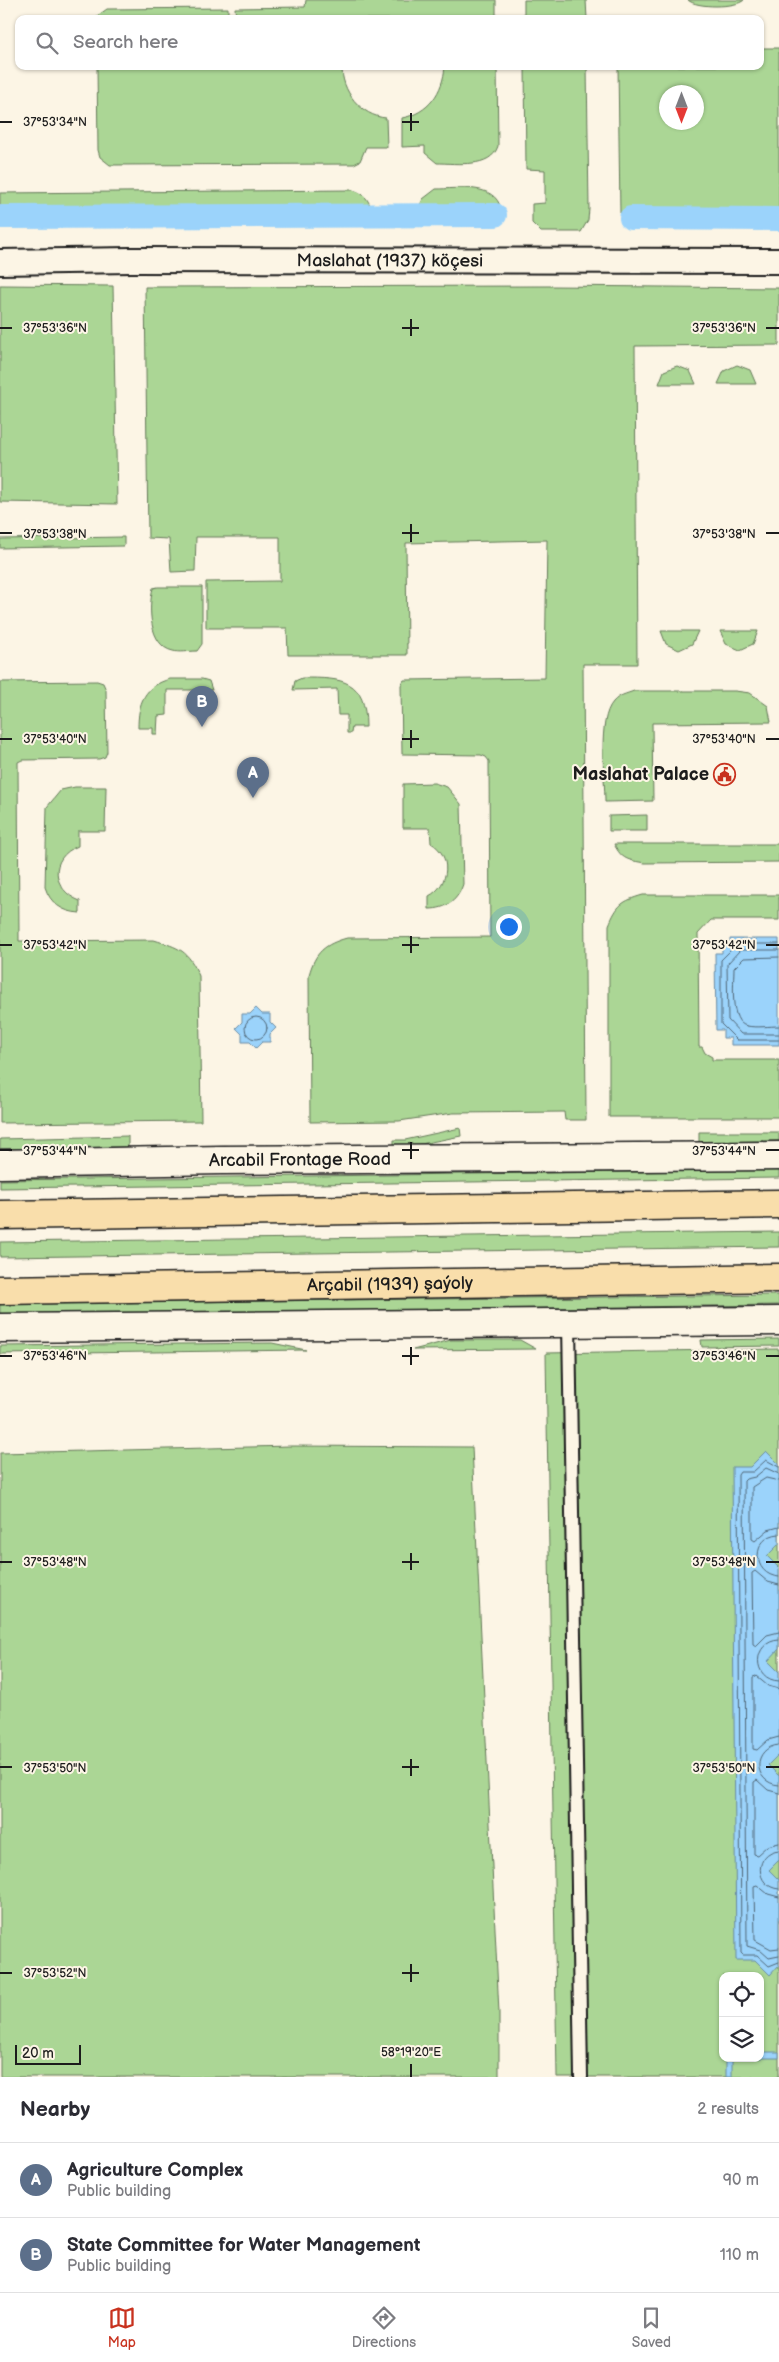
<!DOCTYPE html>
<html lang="en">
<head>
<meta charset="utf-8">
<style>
  :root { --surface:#fff; --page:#f7f7f7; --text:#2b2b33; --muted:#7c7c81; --line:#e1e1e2; --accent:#c8321e }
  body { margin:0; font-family:"Balsamiq Sans",sans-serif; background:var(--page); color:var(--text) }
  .controls { position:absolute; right:15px; bottom:15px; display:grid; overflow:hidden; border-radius:10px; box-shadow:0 1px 4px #0004 }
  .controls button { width:45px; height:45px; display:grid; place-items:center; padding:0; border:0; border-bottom:1px solid var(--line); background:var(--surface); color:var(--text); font:25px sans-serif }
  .compass { position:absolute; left:659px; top:85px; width:45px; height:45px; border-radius:50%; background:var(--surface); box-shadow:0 1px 4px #0004; rotate:180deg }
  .scale { position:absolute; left:15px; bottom:12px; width:66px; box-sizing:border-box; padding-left:5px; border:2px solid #1c1c1c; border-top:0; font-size:14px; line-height:18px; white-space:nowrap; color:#1c1c1c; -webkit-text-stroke:4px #fcf5e5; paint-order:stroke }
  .you { position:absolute; left:508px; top:926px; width:18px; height:18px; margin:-12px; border:4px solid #fff; border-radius:50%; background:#1a73e8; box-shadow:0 0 0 8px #1a73e833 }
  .badge { display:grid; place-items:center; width:32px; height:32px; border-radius:50%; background:var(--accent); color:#fff; font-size:16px; font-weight:700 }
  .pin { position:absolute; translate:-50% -41px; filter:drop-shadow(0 1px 2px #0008) }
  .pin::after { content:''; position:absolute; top:26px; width:18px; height:15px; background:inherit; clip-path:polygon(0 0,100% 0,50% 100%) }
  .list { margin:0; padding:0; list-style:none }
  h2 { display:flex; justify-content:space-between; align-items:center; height:65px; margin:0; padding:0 20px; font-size:21px }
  h2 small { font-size:16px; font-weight:400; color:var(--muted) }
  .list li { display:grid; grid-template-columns:32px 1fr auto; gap:15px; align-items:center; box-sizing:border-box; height:75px; padding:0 20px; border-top:1px solid var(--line) }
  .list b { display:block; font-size:19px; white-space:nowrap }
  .list p { margin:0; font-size:16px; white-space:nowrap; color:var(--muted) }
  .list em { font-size:16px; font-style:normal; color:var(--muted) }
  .icon { flex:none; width:28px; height:28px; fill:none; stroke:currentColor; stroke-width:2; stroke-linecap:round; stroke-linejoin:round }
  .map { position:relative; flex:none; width:779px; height:2077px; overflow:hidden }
  .search { position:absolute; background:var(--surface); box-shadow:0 1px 4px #0004; left:15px; right:15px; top:15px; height:55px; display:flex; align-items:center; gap:12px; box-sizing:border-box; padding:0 18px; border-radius:10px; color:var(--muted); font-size:19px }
  .sheet { height:215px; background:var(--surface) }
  nav { display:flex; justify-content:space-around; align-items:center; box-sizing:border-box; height:70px; border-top:1px solid var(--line); background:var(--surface); font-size:14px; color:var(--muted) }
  nav a { display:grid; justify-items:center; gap:2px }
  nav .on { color:var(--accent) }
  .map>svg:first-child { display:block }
  .green { fill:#abd695; stroke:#647958; fill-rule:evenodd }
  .water { fill:#9bd3fb; stroke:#688aa2 }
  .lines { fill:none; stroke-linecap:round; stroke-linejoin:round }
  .shore { stroke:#4f6575; stroke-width:1 }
  .canal { stroke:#9bd3fb; stroke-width:24 }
  .lane-casing { stroke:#1c1c1c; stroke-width:16 }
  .street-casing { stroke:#1c1c1c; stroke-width:28 }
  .secondary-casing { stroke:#1c1c1c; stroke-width:31 }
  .primary-casing { stroke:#1c1c1c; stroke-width:31 }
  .lane { stroke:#fcf5e5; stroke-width:12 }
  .street { stroke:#fcf5e5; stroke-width:24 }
  .secondary { stroke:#fcf5e5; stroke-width:28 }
  .primary { stroke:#f9deab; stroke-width:28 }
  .ticks { fill:none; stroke:#1c1c1c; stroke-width:2 }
  .labels { text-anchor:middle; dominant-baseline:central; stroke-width:4; stroke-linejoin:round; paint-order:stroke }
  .street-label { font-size:18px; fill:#1c1c1c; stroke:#fcf5e5 }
  .poi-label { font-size:18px; font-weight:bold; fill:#1c1c1c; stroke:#fcf5e5; text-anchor:end }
  .ticks-label { font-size:12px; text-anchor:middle; fill:#1c1c1c; stroke:#fcf5e5; stroke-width:4; stroke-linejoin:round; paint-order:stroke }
</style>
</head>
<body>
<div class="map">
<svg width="779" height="2077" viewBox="0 0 779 2077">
  <rect width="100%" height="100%" fill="#fcf5e5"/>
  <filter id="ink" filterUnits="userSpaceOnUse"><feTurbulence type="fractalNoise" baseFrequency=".02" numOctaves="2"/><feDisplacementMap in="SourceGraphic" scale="10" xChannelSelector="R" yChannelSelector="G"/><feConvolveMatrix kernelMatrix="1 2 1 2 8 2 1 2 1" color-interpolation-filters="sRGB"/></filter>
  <g filter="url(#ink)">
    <g class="green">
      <polygon points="306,0 496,0 496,19 236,19 235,8 305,7"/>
      <polygon points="524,0 586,0 587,19 524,19"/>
      <path d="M 688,0 L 744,0 C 736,8 696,8 688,0 Z"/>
      <polygon points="228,8 228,19 93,19 107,9"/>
      <path d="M 760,48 L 779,48 L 779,214 L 620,213 L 618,66 L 760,66 ZM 696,92 L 696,122 L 666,122 L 666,92 Z"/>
      <path d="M 97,66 L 342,66 C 341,91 361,116 386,118 L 387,147 L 366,147 L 360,161 L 354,164 L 110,165 L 100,157 L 98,150 Z"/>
      <path d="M 445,66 L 497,66 L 498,146 C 491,169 456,163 437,163 L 425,153 L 425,146 L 402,147 L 402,118 C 429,113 443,92 445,66 Z"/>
      <polygon points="525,66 587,66 589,209 588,220 581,232 541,232 532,223 532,204 545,203 545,170 526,169"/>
      <path d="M 436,189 C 457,189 495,182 501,209 L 0,210 L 0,193 L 353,190 C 362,193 366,196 370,205 L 420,205 L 423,199 Z"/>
      <polygon points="0,285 113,286 117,504 0,502"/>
      <path d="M 549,286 L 779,288 L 779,345 L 635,346 L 637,664 L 583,664 L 586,1120 L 565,1120 L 564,1112 L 453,1113 L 399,1121 L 310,1122 L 309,975 C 315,952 325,944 347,938 L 490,937 L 489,761 L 486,757 L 481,755 L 402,754 L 401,685 L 404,680 L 545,678 L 547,540 L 406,543 L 407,655 L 288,655 L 287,628 L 206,628 L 206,582 L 280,581 L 280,537 L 196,537 L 195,571 L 171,572 L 169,539 L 148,538 L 145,287 Z"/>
      <polygon points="737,365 750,370 756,384 718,384 724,371"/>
      <polygon points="677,366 690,371 696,384 659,384 664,371"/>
      <polygon points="124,537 124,546 0,548 0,539"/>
      <path d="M 158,587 L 202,587 L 202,644 L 197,651 C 189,651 180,653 173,651 C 149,646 148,607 153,588 Z"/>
      <polygon points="661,631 698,631 692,644 679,650 666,644"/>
      <polygon points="720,631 758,631 753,644 740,650 726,644"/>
      <path d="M 302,678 C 343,678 366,679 366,727 L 352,727 L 351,733 L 347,733 L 347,715 L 338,715 L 337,689 L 293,690 L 295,681 Z"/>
      <path d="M 170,679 L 202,679 L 209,681 L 212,690 L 167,690 L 167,715 L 158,716 L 157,734 L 153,734 L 153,728 L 138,728 C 138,703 144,686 170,679 Z"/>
      <path d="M 97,681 L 103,683 L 106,690 L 107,752 L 105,757 L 99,759 L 22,760 L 18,762 L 19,941 L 154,940 C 180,948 188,950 199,976 L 201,1121 L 0,1123 L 0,682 Z"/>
      <path d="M 634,691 L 735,691 L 750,693 L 768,706 L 771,722 L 652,723 L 653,801 L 605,802 C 605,777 597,720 613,702 C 619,695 626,694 634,691 Z"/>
      <path d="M 434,783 L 447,787 L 461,804 L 463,884 C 458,900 447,909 429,909 L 429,896 C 450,885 452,855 431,843 L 430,828 L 403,828 L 403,784 Z"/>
      <path d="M 75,787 L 106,787 L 105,831 L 78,831 L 78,846 C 48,858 52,890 80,901 L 80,913 C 62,912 50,903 45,887 L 47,807 L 61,790 Z"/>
      <polygon points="647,815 647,831 609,831 609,816"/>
      <path d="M 614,844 L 779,844 L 779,862 L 645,863 C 628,860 622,860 614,844 Z"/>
      <path d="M 643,895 L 779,895 L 779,920 L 711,920 L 698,934 L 699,1047 L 702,1047 L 705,1053 L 712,1057 L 712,1060 L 779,1060 L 779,1117 L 609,1117 L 609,925 C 617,905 622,901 643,895 Z"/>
      <polygon points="460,1128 461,1136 406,1147 394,1147 394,1140 405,1140"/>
      <polygon points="699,1132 779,1132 779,1141 699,1142"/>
      <polygon points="128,1136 128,1147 0,1149 0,1139"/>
      <polygon points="779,1170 779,1178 0,1188 0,1180"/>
      <polygon points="779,1232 779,1247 0,1257 0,1242"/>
      <polygon points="779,1295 779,1305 0,1315 0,1304"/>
      <polygon points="779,1339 779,1346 702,1347 701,1340"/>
      <polygon points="451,1340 520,1340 536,1349 413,1350"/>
      <polygon points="272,1343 306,1350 0,1354 0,1346"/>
      <path d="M 779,1349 L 779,2077 L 557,2077 L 546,1353 ZM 723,1976 L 760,1976 L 760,2058 L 723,2058 Z"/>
      <polygon points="291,1446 472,1447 499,2013 499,2077 0,2077 0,1453"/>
    </g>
    <g class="water">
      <polygon points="730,939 779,939 779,1045 731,1045 731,1038 723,1038 723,1030 716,1030 715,953 722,953 722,946 730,945"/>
      <polygon points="256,1008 262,1014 270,1014 270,1022 276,1028 270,1034 270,1042 262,1042 256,1048 250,1042 242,1042 242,1034 236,1028 242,1022 242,1014 250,1014"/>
      <polygon points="766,1451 779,1464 779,1544 767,1556 779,1568 779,1649 768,1661 779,1672 779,1754 768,1765 779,1776 779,1860 769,1870 779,1880 779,1965 770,1975 755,1960 736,1960 732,1467 750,1467"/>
      <polygon points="760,2052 779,2052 779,2058 732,2058 732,2077 726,2077 726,2058 760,2058"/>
    </g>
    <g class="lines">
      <g class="shore">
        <polyline points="779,944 737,944 721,960 721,1024 737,1040 779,1040"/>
        <polyline points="779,950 740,950 727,964 728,1020 741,1034 779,1034"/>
        <path d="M 779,957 L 744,958 L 734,968 C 734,982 729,1023 747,1026 C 757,1028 769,1026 779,1026"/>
        <circle cx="256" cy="1028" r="11"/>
        <polyline points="779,1467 766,1460 753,1472 740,1472 738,1475 741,1953 743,1955 757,1955 769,1966 779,1962"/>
        <polyline points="779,1474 766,1468 755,1477 746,1479 744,1481 747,1946 760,1950 769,1958 779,1956"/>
        <polyline points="779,1481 766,1478 752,1487 752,1539 755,1541 768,1530 779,1527"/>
        <path d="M 779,1534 C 751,1536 751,1575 779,1577"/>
        <polyline points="779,1585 768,1582 755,1571 752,1573 753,1644 756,1646 767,1635 779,1632"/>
        <path d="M 779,1640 C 752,1641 751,1680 779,1681"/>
        <polyline points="779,1689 768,1686 756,1676 753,1677 753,1749 757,1750 768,1740 779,1737"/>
        <path d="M 779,1745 C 752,1747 752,1783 779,1785"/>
        <polyline points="779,1793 768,1790 757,1780 754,1782 754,1854 757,1855 767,1846 779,1843"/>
        <path d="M 779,1850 C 754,1852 754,1887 779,1889"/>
        <polyline points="779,1897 768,1894 757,1885 754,1886 755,1940 771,1949 779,1948"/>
      </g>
      <g class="canal">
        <polyline points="0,217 495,215"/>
        <polyline points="631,218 779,219"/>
      </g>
      <defs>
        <polyline id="lane" points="569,1323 581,2077"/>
        <g id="street">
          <path id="s1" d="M 0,262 L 131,260 L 779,261"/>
        </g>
        <g id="secondary">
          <path id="s2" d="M 0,1164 L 222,1160 L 779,1156"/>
          <polyline points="0,1328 779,1321"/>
        </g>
        <g id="primary">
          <polyline points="0,1215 779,1204"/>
          <path id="s3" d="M 0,1290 L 779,1278"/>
        </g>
      </defs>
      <use href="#lane" class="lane-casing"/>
      <use href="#street" class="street-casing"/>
      <use href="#secondary" class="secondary-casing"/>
      <use href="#primary" class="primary-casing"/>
      <use href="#lane" class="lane"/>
      <use href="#street" class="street"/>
      <use href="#secondary" class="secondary"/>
      <use href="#primary" class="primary"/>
    </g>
  </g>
  <path class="ticks" d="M 411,113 L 411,131M 0,122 L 12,122M 402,122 L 419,122M 411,319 L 411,336M 0,328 L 12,328M 402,328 L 419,328M 766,328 L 779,328M 411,524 L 411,542M 0,533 L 12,533M 402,533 L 419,533M 766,533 L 779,533M 411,730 L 411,748M 0,739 L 12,739M 402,739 L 419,739M 766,739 L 779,739M 411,936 L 411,953M 0,945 L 12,945M 402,945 L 419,945M 766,945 L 779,945M 411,1142 L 411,1159M 0,1150 L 12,1150M 402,1150 L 419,1150M 766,1150 L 779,1150M 411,1347 L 411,1365M 0,1356 L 12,1356M 402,1356 L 419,1356M 766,1356 L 779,1356M 411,1553 L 411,1570M 0,1562 L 12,1562M 402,1562 L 419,1562M 766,1562 L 779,1562M 411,1759 L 411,1776M 0,1767 L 12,1767M 402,1767 L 419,1767M 766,1767 L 779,1767M 411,1964 L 411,1982M 0,1973 L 12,1973M 402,1973 L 419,1973M 411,2064 L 411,2077"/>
  <defs>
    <symbol id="civic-ring" viewBox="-11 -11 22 22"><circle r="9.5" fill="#fcf5e5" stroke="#c8321e" stroke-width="1.5"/><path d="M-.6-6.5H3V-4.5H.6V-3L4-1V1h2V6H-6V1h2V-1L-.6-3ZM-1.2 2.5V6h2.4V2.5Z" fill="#c8321e"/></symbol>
  </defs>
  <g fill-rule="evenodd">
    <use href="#civic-ring" x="712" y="762" width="25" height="25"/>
  </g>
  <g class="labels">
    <g class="street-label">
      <text stroke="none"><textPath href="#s1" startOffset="390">Maslahat (1937) köçesi</textPath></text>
      <text stroke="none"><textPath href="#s2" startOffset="300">Arcabil Frontage Road</textPath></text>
      <text stroke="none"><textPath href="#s3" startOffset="390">Arçabil (1939) şaýoly</textPath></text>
    </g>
    <g class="poi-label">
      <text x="709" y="774">Maslahat Palace</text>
    </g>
  </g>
  <g class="ticks-label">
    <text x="55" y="126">37°53'34"N</text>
    <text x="724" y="332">37°53'36"N</text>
    <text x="55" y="332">37°53'36"N</text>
    <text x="724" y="538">37°53'38"N</text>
    <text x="55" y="538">37°53'38"N</text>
    <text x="724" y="743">37°53'40"N</text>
    <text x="55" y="743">37°53'40"N</text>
    <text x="724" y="949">37°53'42"N</text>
    <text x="55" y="949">37°53'42"N</text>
    <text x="724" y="1155">37°53'44"N</text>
    <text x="55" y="1155">37°53'44"N</text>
    <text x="55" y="1360">37°53'46"N</text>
    <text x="724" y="1360">37°53'46"N</text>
    <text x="724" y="1566">37°53'48"N</text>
    <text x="55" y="1566">37°53'48"N</text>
    <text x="724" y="1772">37°53'50"N</text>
    <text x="55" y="1772">37°53'50"N</text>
    <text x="55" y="1977">37°53'52"N</text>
    <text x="411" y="2056">58°19'20"E</text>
  </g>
</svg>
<div class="controls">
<button><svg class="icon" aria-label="locate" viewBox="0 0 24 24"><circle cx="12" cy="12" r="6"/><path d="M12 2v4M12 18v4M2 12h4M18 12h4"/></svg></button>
<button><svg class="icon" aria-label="layers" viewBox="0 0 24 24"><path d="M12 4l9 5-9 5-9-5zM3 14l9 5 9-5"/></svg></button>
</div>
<svg class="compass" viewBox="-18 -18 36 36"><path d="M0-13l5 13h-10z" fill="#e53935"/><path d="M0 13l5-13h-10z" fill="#7c7c81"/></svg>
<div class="scale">20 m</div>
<div class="you"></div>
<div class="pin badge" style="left:253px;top:798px;background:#5c6f8a">A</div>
<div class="pin badge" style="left:202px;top:727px;background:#5c6f8a">B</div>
<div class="search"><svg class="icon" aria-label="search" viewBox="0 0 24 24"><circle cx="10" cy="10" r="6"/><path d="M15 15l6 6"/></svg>Search here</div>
</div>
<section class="sheet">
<h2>Nearby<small>2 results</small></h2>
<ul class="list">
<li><span class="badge" style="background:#5c6f8a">A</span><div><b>Agriculture Complex</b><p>Public building</p></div><em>90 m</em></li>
<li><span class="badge" style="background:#5c6f8a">B</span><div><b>State Committee for Water Management</b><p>Public building</p></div><em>110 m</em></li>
</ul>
</section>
<nav>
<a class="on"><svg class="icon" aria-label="map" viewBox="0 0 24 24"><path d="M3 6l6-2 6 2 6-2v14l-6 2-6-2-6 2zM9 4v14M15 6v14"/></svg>Map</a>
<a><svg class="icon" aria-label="directions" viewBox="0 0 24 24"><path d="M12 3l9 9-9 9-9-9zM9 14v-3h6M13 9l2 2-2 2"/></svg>Directions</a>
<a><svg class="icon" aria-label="saved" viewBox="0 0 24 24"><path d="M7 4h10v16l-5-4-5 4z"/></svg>Saved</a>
</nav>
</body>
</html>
